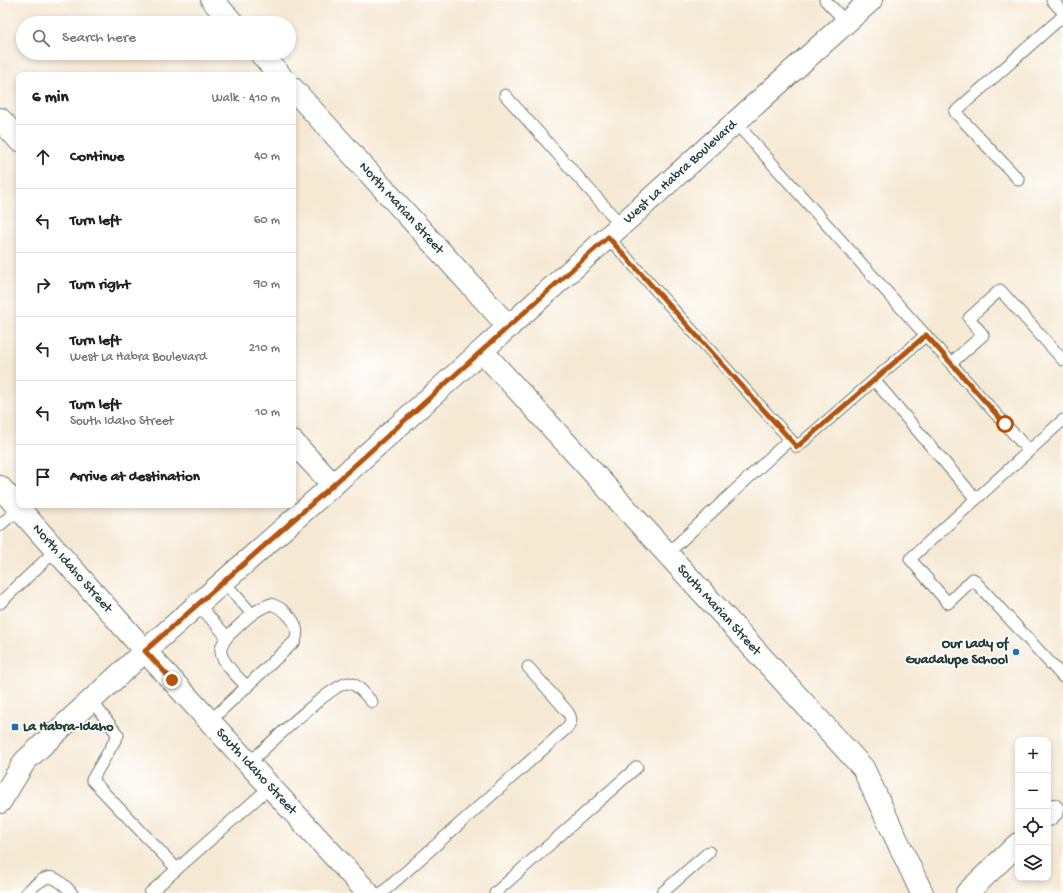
<!DOCTYPE html>
<html lang="en">
<head>
<meta charset="utf-8">
<style>
  :root { --surface:#fff; --page:#f6f6f6; --text:#202124; --muted:#757577; --line:#e0e0e0 }
  body { margin:0; font-family:"Gochi Hand",sans-serif; background:var(--page); color:var(--text) }
  .controls { position:absolute; right:12px; bottom:12px; display:grid; overflow:hidden; border-radius:8px; box-shadow:0 2px 6px #0003 }
  .controls button { width:36px; height:36px; display:grid; place-items:center; padding:0; border:0; border-bottom:1px solid var(--line); background:var(--surface); color:var(--text); font:20px sans-serif }
  .stop { position:absolute; width:12px; height:12px; margin:-9px; border:3px solid #b45309; border-radius:50%; background:#fff }
  .stop.end { background:#b45309; border-color:#fff; box-shadow:0 1px 4px #0008 }
  .list { margin:0; padding:0; list-style:none }
  h2 { display:flex; justify-content:space-between; align-items:center; height:52px; margin:0; padding:0 16px; font-size:17px }
  h2 small { font-size:13px; font-weight:400; color:var(--muted) }
  .list li { display:grid; grid-template-columns:26px 1fr auto; gap:12px; align-items:center; box-sizing:border-box; height:64px; padding:0 16px; border-top:1px solid var(--line) }
  .list b { display:block; font-size:15px; white-space:nowrap }
  .list p { margin:0; font-size:13px; white-space:nowrap; color:var(--muted) }
  .list em { font-size:13px; font-style:normal; color:var(--muted) }
  .icon { flex:none; width:22px; height:22px; fill:none; stroke:currentColor; stroke-width:2; stroke-linecap:round; stroke-linejoin:round }
  .map { position:relative; flex:none; width:1063px; height:893px; overflow:hidden }
  .search { position:absolute; background:var(--surface); box-shadow:0 2px 6px #0003; left:16px; top:16px; width:280px; height:44px; display:flex; align-items:center; gap:10px; box-sizing:border-box; padding:0 14px; border-radius:22px; color:var(--muted); font-size:15px }
  .panel { position:absolute; background:var(--surface); box-shadow:0 2px 6px #0003; left:16px; top:72px; width:280px; height:436px; border-radius:8px }
  .map>svg:first-child { display:block }
  .lines { fill:none; stroke-linecap:round; stroke-linejoin:round }
  .service-casing { stroke:#6a796c; stroke-width:13 }
  .minor-casing { stroke:#6a796c; stroke-width:24 }
  .tertiary-casing { stroke:#6a796c; stroke-width:24 }
  .secondary-casing { stroke:#6a796c; stroke-width:24 }
  .service { stroke:#fff; stroke-width:11 }
  .minor { stroke:#fff; stroke-width:22 }
  .tertiary { stroke:#fff; stroke-width:22 }
  .secondary { stroke:#fff; stroke-width:22 }
  .route { stroke:#b45309; stroke-width:5 }
  .poi-dot { fill:#1f6fb2; stroke:#fff; stroke-width:1.5 }
  .labels { text-anchor:middle; dominant-baseline:central; stroke-width:3.5; stroke-linejoin:round; paint-order:stroke }
  .street-label { font-size:14px; fill:#1f3d34; stroke:#fff }
  .poi-label { font-size:14px; font-weight:bold; fill:#1f3d34; stroke:#fff; text-anchor:end }
</style>
</head>
<body>
<div class="map">
<svg width="1063" height="893" viewBox="0 0 1063 893">
  <rect width="100%" height="100%" fill="#fff"/>
  <filter id="ink" filterUnits="userSpaceOnUse"><feTurbulence type="fractalNoise" baseFrequency=".025" numOctaves="2"/><feDisplacementMap in="SourceGraphic" scale="8" xChannelSelector="R" yChannelSelector="G"/><feConvolveMatrix kernelMatrix="1 2 1 2 8 2 1 2 1" color-interpolation-filters="sRGB"/></filter>
  <filter id="wash" filterUnits="userSpaceOnUse"><feTurbulence type="fractalNoise" baseFrequency=".012" numOctaves="4" result="noise"/><feDisplacementMap in="SourceGraphic" scale="16" xChannelSelector="R" yChannelSelector="G"/><feGaussianBlur stdDeviation="0.9" result="paint"/><feColorMatrix in="noise" values="0 0 0 0 0 0 0 0 0 0 0 0 0 0 0 0 0 1.4 0 .05"/><feComposite in="paint" operator="in"/></filter>
  <g filter="url(#wash)">
    <rect width="100%" height="100%" fill="#f6e9d4"/>
  </g>
  <g filter="url(#ink)">
    <g class="lines">
      <defs>
        <g id="service">
          <polyline points="825,0 846,22"/>
          <polyline points="1052,0 1063,12"/>
          <polyline points="505,95 621,225"/>
          <polyline points="735,122 1029,451"/>
          <polyline points="1019,180 955,112 1063,16"/>
          <polyline points="608,237 797,447 926,335"/>
          <polyline points="951,363 983,335 969,318 1000,290 1063,360"/>
          <polyline points="874,380 976,499"/>
          <polyline points="1063,420 910,559 948,603 973,579 1063,677"/>
          <polyline points="0,525 19,509"/>
          <polyline points="667,554 790,439"/>
          <polyline points="224,582 252,614"/>
          <polyline points="0,603 56,550"/>
          <path d="M 198,604 L 227,637 C 241,624 253,610 271,604 C 285,609 302,624 295,641 L 210,721"/>
          <path d="M 227,637 C 225,640 222,644 221,648 C 218,660 240,679 247,687"/>
          <polyline points="91,700 118,735 92,780 177,869"/>
          <path d="M 249,763 C 263,750 335,681 349,683 C 358,684 366,696 372,702"/>
          <path d="M 26,893 C 47,874 51,871 72,893"/>
          <polyline points="150,893 270,787"/>
          <path d="M 382,893 L 567,728 C 572,721 572,718 567,711 L 528,667"/>
          <polyline points="495,893 637,767"/>
          <polyline points="662,893 709,852"/>
        </g>
        <g id="minor">
          <polyline points="212,0 233,23"/>
          <polyline points="260,53 280,75"/>
          <path id="s1" d="M 293,89 L 509,327"/>
          <polyline points="0,119 19,140"/>
          <path id="s2" d="M 482,351 L 863,768 L 922,893"/>
          <polyline points="293,442 333,485"/>
          <polyline points="1048,815 1053,810"/>
          <polyline points="967,893 1018,844"/>
        </g>
        <g id="tertiary">
          <path id="s3" d="M 0,487 L 145,651 L 368,893"/>
        </g>
        <g id="secondary">
          <path id="s4" d="M 0,802 L 25,761 L 145,651 L 333,485 L 871,0"/>
        </g>
      </defs>
      <use href="#service" class="service-casing"/>
      <use href="#minor" class="minor-casing"/>
      <use href="#tertiary" class="tertiary-casing"/>
      <use href="#secondary" class="secondary-casing"/>
      <use href="#service" class="service"/>
      <use href="#minor" class="minor"/>
      <use href="#tertiary" class="tertiary"/>
      <use href="#secondary" class="secondary"/>
    </g>
  </g>
  <g class="lines" filter="url(#ink)">
    <polyline class="route" points="172,680 145,651 333,485 608,237 797,447 926,335 1005,424"/>
  </g>
  <g class="poi-dot">
    <circle cx="1016" cy="652" r="4"/>
    <rect x="11" y="723" width="8" height="8" rx="2"/>
  </g>
  <g class="labels">
    <g class="street-label">
      <text stroke="none"><textPath href="#s4" startOffset="929">West La Habra Boulevard</textPath></text>
      <text stroke="none"><textPath href="#s1" startOffset="161">North Marian Street</textPath></text>
      <text stroke="none"><textPath href="#s3" startOffset="109">North Idaho Street</textPath></text>
      <text stroke="none"><textPath href="#s2" startOffset="351">South Marian Street</textPath></text>
      <text stroke="none"><textPath href="#s3" startOffset="383">South Idaho Street</textPath></text>
    </g>
    <g class="poi-label">
      <text x="1008" y="644">Our Lady of<tspan x="1008" dy="16">Guadalupe School</tspan></text>
      <text x="23" y="727" text-anchor="start">La Habra-Idaho</text>
    </g>
  </g>
</svg>
<div class="controls">
<button>+</button>
<button>−</button>
<button><svg class="icon" aria-label="locate" viewBox="0 0 24 24"><circle cx="12" cy="12" r="6"/><path d="M12 2v4M12 18v4M2 12h4M18 12h4"/></svg></button>
<button><svg class="icon" aria-label="layers" viewBox="0 0 24 24"><path d="M12 4l9 5-9 5-9-5zM3 14l9 5 9-5"/></svg></button>
</div>
<div class="stop" style="left:1005px;top:424px"></div>
<div class="stop end" style="left:172px;top:680px"></div>
<div class="search"><svg class="icon" aria-label="search" viewBox="0 0 24 24"><circle cx="10" cy="10" r="6"/><path d="M15 15l6 6"/></svg>Search here</div>
<section class="panel">
<h2>6 min<small>Walk · 410 m</small></h2>
<ul class="list">
<li><svg class="icon" aria-label="ahead" viewBox="0 0 24 24"><path d="M12 20V5M6 11l6-6 6 6"/></svg><div><b>Continue</b></div><em>40 m</em></li>
<li><svg class="icon" aria-label="left" viewBox="0 0 24 24"><path d="M17 20v-9H6M10 6l-5 5 5 5"/></svg><div><b>Turn left</b></div><em>60 m</em></li>
<li><svg class="icon" aria-label="right" viewBox="0 0 24 24"><path d="M7 20v-9h11M14 6l5 5-5 5"/></svg><div><b>Turn right</b></div><em>90 m</em></li>
<li><svg class="icon" aria-label="left" viewBox="0 0 24 24"><path d="M17 20v-9H6M10 6l-5 5 5 5"/></svg><div><b>Turn left</b><p>West La Habra Boulevard</p></div><em>210 m</em></li>
<li><svg class="icon" aria-label="left" viewBox="0 0 24 24"><path d="M17 20v-9H6M10 6l-5 5 5 5"/></svg><div><b>Turn left</b><p>South Idaho Street</p></div><em>10 m</em></li>
<li><svg class="icon" aria-label="arrive" viewBox="0 0 24 24"><path d="M6 21V4h12l-3 4 3 4H6"/></svg><div><b>Arrive at destination</b></div></li>
</ul>
</section>
</div>
</body>
</html>
